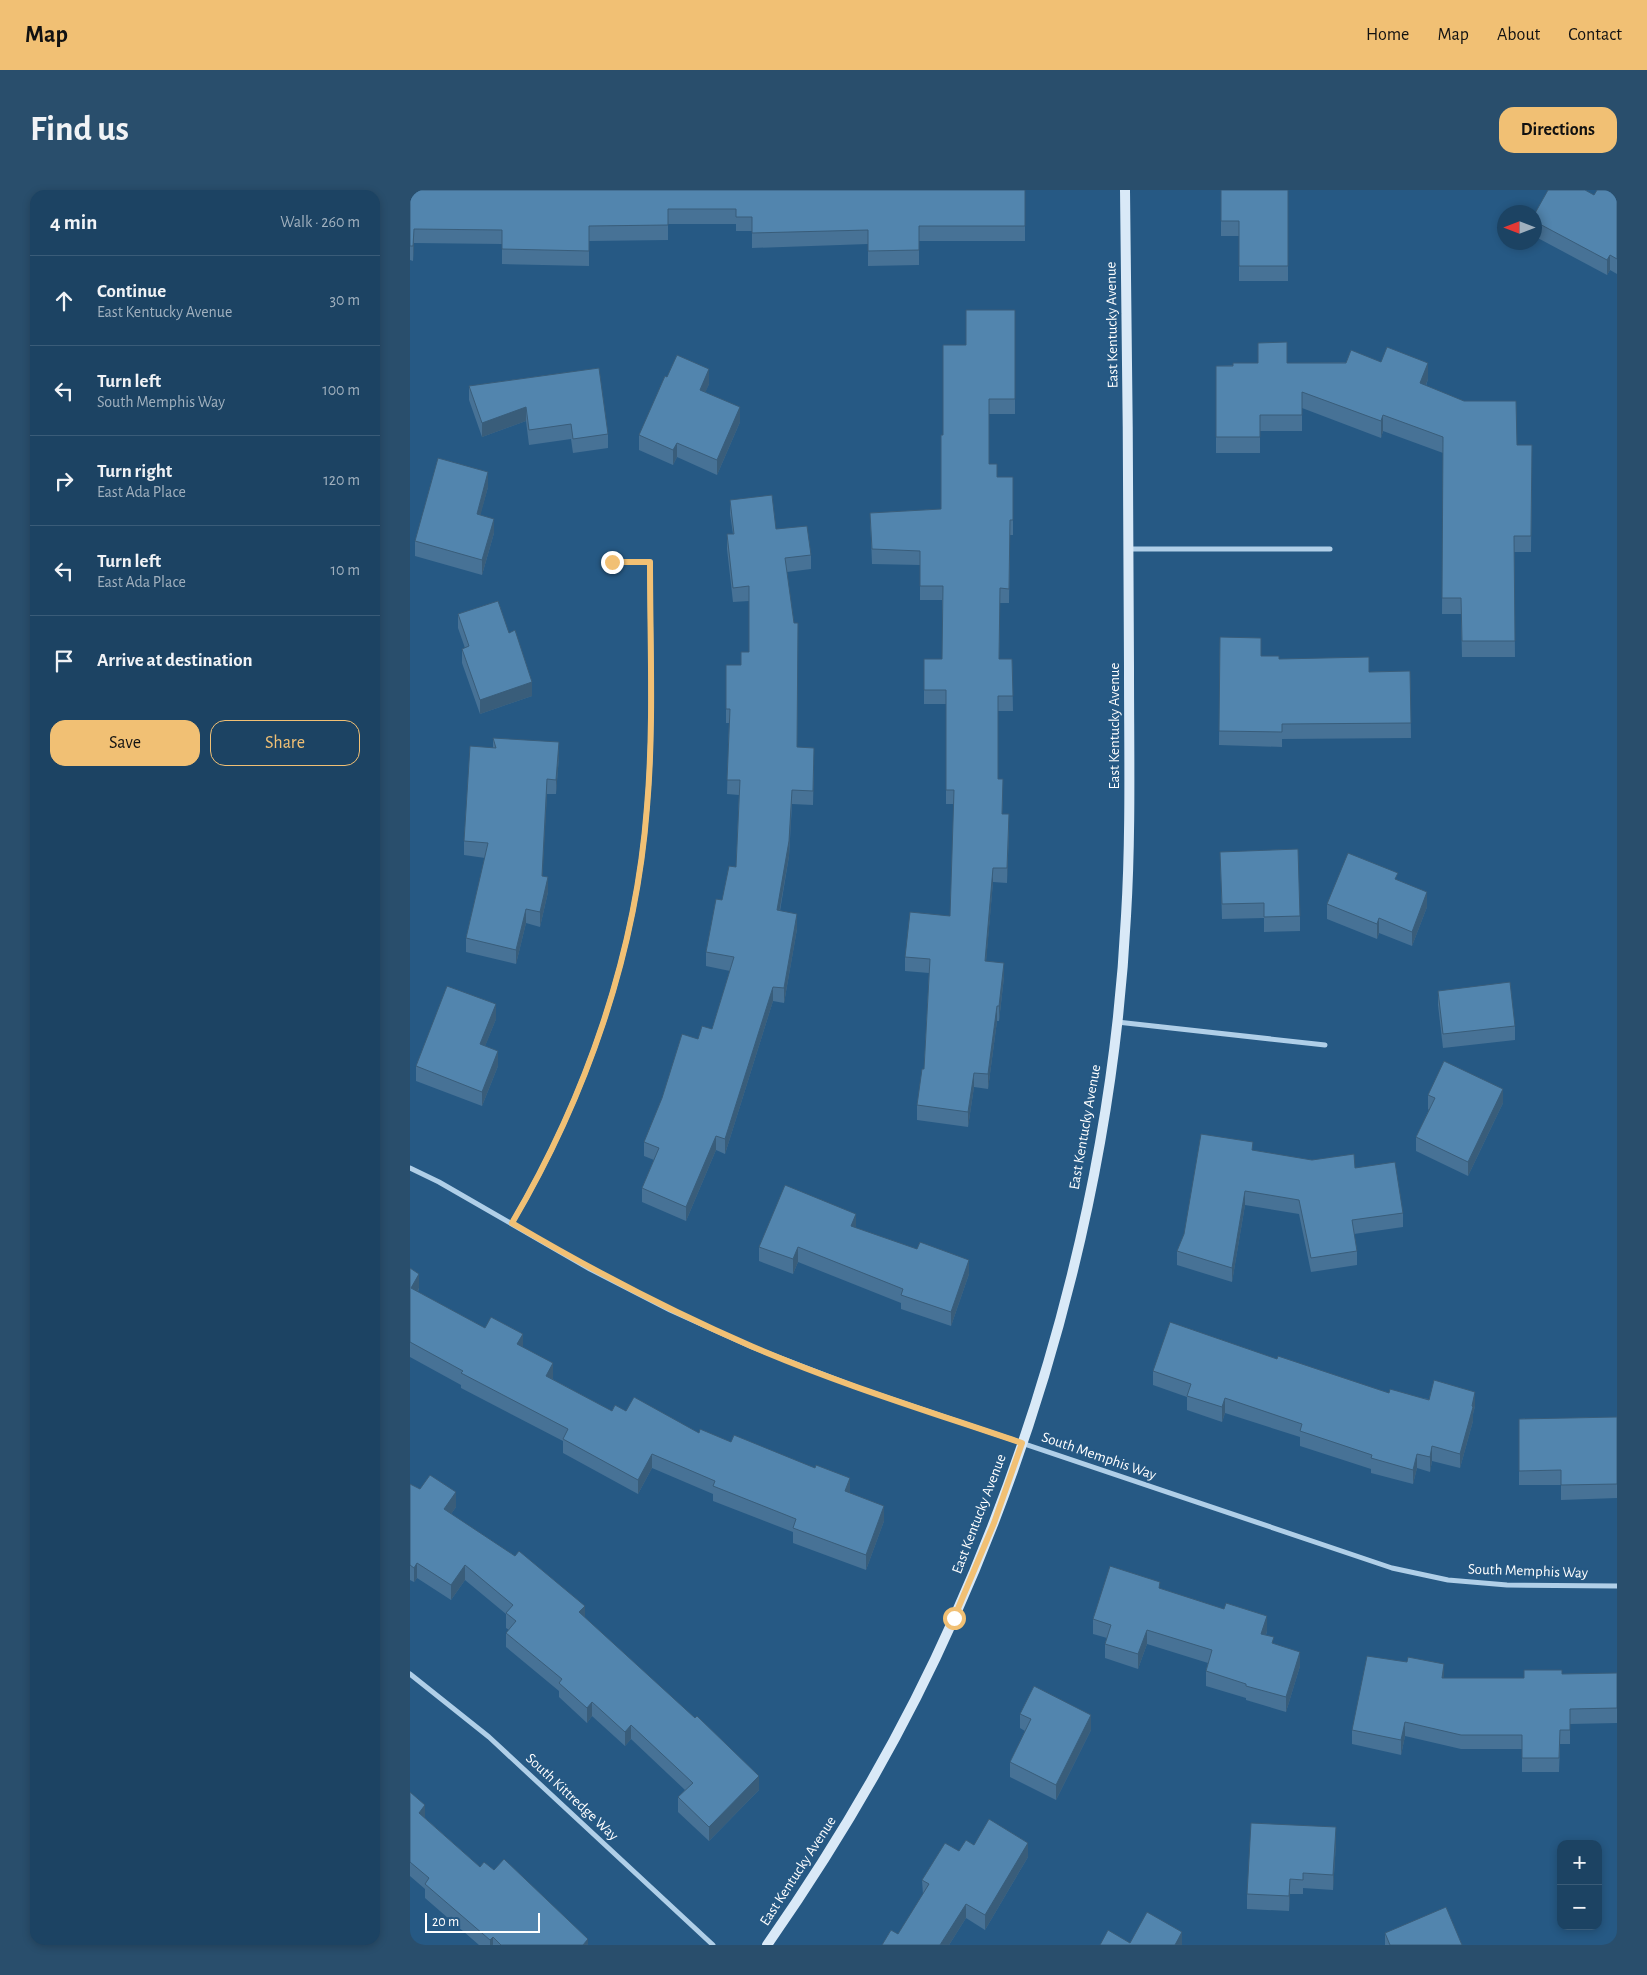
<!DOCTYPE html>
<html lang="en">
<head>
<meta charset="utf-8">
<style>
  :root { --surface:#1c4363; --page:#294e6c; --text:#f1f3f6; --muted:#a0b0be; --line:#3a5c78; --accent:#f1c074 }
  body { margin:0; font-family:"Alegreya Sans",sans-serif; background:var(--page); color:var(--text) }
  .controls { position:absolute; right:15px; bottom:15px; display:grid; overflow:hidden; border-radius:10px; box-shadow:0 2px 8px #0003 }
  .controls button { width:45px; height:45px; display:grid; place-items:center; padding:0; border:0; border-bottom:1px solid var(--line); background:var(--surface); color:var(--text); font:25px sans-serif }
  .compass { position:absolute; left:1087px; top:15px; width:45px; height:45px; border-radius:50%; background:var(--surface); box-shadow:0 2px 8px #0003; rotate:270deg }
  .scale { position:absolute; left:15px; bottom:12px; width:115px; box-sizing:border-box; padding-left:5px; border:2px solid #fff; border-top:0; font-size:14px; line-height:18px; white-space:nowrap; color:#fff; -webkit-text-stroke:4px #265984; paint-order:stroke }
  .stop { position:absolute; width:15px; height:15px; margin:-11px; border:4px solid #f1c074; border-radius:50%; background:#fff }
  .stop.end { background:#f1c074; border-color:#fff; box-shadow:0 1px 5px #0008 }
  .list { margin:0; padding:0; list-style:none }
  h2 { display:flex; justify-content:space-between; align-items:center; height:65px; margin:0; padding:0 20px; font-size:21px }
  h2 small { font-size:16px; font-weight:400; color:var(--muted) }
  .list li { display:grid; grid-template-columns:32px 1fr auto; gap:15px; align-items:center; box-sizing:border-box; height:90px; padding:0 20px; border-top:1px solid var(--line) }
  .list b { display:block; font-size:19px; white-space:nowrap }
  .list p { margin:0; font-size:16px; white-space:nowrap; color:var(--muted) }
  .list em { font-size:16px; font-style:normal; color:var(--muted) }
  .actions { display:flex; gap:10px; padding:15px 20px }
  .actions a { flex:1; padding:11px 0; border:1px solid var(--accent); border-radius:15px; text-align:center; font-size:18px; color:var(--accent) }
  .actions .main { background:var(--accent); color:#111 }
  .icon { flex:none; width:28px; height:28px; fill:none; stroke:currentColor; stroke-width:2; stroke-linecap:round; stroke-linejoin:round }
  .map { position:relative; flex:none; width:1207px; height:1755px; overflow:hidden; border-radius:15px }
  header { display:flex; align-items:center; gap:30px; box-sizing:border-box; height:70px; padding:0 25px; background:var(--accent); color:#111 }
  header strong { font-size:24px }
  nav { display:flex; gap:28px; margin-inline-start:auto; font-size:18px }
  .intro { display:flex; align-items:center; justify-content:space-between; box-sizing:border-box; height:120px; padding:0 30px }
  h1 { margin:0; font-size:35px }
  .button { padding:12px 22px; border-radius:15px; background:var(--accent); color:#111; font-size:18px; font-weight:700 }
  main { display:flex; gap:30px; padding:0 30px }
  aside { flex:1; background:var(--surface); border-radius:15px; box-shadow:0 2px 8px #0003 }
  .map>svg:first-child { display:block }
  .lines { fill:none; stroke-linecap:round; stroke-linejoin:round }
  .street { stroke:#b0cfe8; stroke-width:5 }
  .secondary { stroke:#d9e9f7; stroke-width:10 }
  .wall { fill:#477296 }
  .shaded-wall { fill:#395d7a }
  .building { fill:#5285ae; stroke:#395d7a }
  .route { stroke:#f1c074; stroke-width:6 }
  .labels { text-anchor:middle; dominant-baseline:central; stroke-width:4; stroke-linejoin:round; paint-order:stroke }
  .street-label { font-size:15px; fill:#fff; stroke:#265984 }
</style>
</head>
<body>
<header>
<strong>Map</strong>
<nav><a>Home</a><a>Map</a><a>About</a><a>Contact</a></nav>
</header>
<div class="intro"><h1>Find us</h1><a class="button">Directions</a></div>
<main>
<aside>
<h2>4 min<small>Walk · 260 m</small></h2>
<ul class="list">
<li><svg class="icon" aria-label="ahead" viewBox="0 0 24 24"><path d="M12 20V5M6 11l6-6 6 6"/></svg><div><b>Continue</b><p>East Kentucky Avenue</p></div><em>30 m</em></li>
<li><svg class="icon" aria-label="left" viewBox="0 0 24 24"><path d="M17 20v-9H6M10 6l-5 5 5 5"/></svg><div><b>Turn left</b><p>South Memphis Way</p></div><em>100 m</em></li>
<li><svg class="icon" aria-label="right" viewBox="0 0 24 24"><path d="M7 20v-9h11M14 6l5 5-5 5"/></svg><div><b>Turn right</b><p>East Ada Place</p></div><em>120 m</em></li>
<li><svg class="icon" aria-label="left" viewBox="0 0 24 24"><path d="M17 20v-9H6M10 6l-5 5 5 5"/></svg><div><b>Turn left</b><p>East Ada Place</p></div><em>10 m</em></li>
<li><svg class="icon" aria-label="arrive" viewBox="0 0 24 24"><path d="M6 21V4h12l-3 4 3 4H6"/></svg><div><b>Arrive at destination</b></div></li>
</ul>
<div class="actions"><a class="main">Save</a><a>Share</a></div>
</aside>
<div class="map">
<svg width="1207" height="1755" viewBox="0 0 1207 1755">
  <rect width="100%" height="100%" fill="#265984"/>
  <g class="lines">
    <g class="street">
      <polyline points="719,359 920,359"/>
      <polyline points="707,832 915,855"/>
      <polyline points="0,978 29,992 180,1079 260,1120 342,1157 449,1198 982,1378 1038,1390 1097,1395 1207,1396"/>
      <path d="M 102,1033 C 176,907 226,764 237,617 C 244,536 240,453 240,372 L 202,372"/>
      <polyline points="0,1484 79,1547 303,1755"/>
    </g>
    <path class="secondary" d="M 357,1755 C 429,1652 493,1543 544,1428 C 641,1211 704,964 716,726 C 721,644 719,561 719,478 C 719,319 717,159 715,0"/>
  </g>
  <g class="wall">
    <polygon points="0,0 615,0 615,51 509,51 509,75 458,76 458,54 342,58 342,41 326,41 326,34 258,34 258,50 179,51 179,76 92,74 92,54 4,53 3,71 0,70"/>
    <polygon points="811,0 878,0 878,91 829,91 829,46 811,46"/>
    <polygon points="1207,0 1207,84 1200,80 1197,85 1124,46 1124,25 1184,5"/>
    <polygon points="605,120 605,224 579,224 579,274 587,287 603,287 603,345 600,345 599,413 590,413 589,469 602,469 603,521 588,521 588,589 593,604 592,624 599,639 597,693 583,692 576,771 594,787 589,831 587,831 578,899 564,897 558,937 507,930 507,915 514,879 519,783 495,781 495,767 540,726 544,614 536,614 536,514 514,514 514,469 532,469 532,410 510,410 510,375 462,374 460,323 531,319 533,245 556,155"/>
    <polygon points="971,172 1018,189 1016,196 1107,255 1122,271 1121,362 1104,362 1105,467 1052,467 1051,424 1032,424 1033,263 973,241 971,248 892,218 892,241 850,241 850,263 806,263 806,176 877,173"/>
    <polygon points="257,187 299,194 295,202 330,232 307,285 267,267 263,275 229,260 229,245"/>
    <polygon points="59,196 198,244 198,258 163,263 161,249 119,255 116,231 72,247 59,210"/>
    <polygon points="78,297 70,325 84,343 72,385 5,366 5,351"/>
    <polygon points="320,310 366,339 401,365 401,379 377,382 387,557 404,572 403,615 382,614 379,666 370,721 387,739 374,813 363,811 315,964 306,960 276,1031 232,1012 232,998 244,970 234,966 234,952 288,849 302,839 320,781 296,776 296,762 312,710 326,677 329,605 317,604 319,533 316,533 316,475 331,475 339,462 339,411 323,412 317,359 317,344 323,344 320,324"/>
    <polygon points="48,424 99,443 122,506 70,524 52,473 52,459 55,458 48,438"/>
    <polygon points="810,447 851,466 869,469 959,482 1000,481 1001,548 872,549 872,557 809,555"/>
    <polygon points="83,548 149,566 146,604 137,604 132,686 138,702 130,737 116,733 106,774 56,762 56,748 75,668 54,665 54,651 83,558"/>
    <polygon points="810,662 890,726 890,741 854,742 854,728 812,729"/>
    <polygon points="988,690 1017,717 1002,756 969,743 967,749 917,729 917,714"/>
    <polygon points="1028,801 1105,836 1105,850 1033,858 1028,815"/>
    <polygon points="86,829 75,856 88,876 72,916 6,891 6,876"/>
    <polygon points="1018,905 1093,913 1058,986 1006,961 1006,947 1019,920 1018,919"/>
    <polygon points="843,961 945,978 993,1023 993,1037 944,1044 947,1061 947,1075 901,1082 889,1024 835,1015 822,1092 767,1075 767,1061"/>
    <polygon points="446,1038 559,1084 541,1136 491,1119 491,1113 388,1072 383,1084 349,1071 349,1057"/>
    <polygon points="0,1078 9,1098 8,1102 75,1138 113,1157 143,1188 142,1189 202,1221 216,1221 289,1243 440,1302 440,1303 474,1331 456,1380 383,1353 383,1342 303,1311 303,1304 242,1278 228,1304 153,1263 153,1251 51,1198 51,1195 0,1167"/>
    <polygon points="867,1169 979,1203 1065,1216 1063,1224 1063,1231 1050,1278 1022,1271 1020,1282 1007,1278 1003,1294 961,1283 961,1279 890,1256 890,1247 815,1223 812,1232 777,1220 777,1207 743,1195 743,1181"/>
    <polygon points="1207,1227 1207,1308 1151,1310 1151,1295 1109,1295 1109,1229"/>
    <polygon points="0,1294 46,1317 41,1324 175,1428 349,1600 299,1651 268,1622 268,1607 275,1600 221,1549 215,1556 182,1526 177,1533 149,1507 149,1501 96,1457 96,1443 99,1440 96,1438 96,1424 55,1390 41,1410 7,1388 4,1392 0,1390"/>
    <polygon points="750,1399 857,1441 856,1445 864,1454 890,1476 876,1522 836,1510 836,1508 796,1496 796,1481 798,1473 737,1454 728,1479 695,1468 695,1454 697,1448 683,1444 683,1429"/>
    <polygon points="1207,1483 1207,1533 1160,1534 1160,1554 1150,1554 1149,1582 1112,1582 1112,1559 1051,1559 995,1546 991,1565 942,1554 942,1540 1034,1488 1114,1488 1152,1484"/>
    <polygon points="610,1524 681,1540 646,1610 600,1587 600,1572 615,1541 610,1538"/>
    <polygon points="0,1602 15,1628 70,1677 84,1680 178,1755 69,1755 15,1708 15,1699 0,1686"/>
    <polygon points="926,1652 923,1700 893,1698 893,1704 880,1704 879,1721 837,1719 837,1704"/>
    <polygon points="564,1655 618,1667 575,1740 556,1728 539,1755 472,1755 488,1744 513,1705 512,1690 549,1661"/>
    <polygon points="975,1743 1052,1755 975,1755"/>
  </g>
  <g class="shaded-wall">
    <polygon points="4,39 4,53 3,71 3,56"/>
    <polygon points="1200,65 1200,80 1197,85 1197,70"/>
    <polygon points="1018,173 1018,189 1010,210 1010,193"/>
    <polygon points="299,179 299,194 290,215 290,200"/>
    <polygon points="116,217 116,231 72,247 72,233"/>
    <polygon points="330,217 330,232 307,285 307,270"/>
    <polygon points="973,225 973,241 971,248 971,231"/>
    <polygon points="267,253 267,267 263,275 263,260"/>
    <polygon points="78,282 78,297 67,338 67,324"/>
    <polygon points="84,329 84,343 72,385 72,370"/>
    <polygon points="122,492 122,506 70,524 70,510"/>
    <polygon points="149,552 149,566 146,604 146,590"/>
    <polygon points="404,558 404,572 403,615 403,601"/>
    <polygon points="137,589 137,604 132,700 132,686"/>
    <polygon points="382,600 379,666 367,735 367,720"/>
    <polygon points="599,624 599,639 597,693 597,678"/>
    <polygon points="583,678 583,692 575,785 575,771"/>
    <polygon points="138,687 138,702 130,737 130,722"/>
    <polygon points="1017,702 1017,717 1002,756 1002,742"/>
    <polygon points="116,719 116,733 106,774 106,760"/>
    <polygon points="387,724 387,739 374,813 374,798"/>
    <polygon points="969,728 969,743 967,749 967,734"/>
    <polygon points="594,773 594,787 589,831 589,816"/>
    <polygon points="363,797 363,811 315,964 315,949"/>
    <polygon points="86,814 86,829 70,869 70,854"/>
    <polygon points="587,816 587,831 578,899 578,884"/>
    <polygon points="88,861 88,876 72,916 72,902"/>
    <polygon points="564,883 564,897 558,937 558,922"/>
    <polygon points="1093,899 1093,913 1058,986 1058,972"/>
    <polygon points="306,946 306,960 276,1031 276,1017"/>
    <polygon points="835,1001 835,1015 822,1092 822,1078"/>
    <polygon points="446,1024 446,1039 441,1036"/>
    <polygon points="388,1057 388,1072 383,1084 383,1069"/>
    <polygon points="559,1070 559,1084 541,1136 541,1122"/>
    <polygon points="9,1084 9,1098 1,1113 1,1098"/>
    <polygon points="113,1144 113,1159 107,1154"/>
    <polygon points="143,1173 143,1188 136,1200 136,1186"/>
    <polygon points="1065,1202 1065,1216 1063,1224 1063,1231 1050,1278 1050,1264"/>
    <polygon points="815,1208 815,1223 812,1232 812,1217"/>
    <polygon points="1022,1256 1022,1271 1020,1282 1020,1267"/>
    <polygon points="242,1264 242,1278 228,1304 228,1290"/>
    <polygon points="1007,1264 1007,1278 1003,1294 1003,1280"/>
    <polygon points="440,1288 440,1302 435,1316 435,1301"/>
    <polygon points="46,1302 46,1317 34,1334 34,1319"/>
    <polygon points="474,1316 474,1331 456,1380 456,1365"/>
    <polygon points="7,1373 7,1388 4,1392 4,1378"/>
    <polygon points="55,1375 55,1390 41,1410 41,1395"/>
    <polygon points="175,1416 175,1430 169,1422"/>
    <polygon points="857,1426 857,1441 851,1458 851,1444"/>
    <polygon points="737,1440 737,1454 728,1479 728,1464"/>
    <polygon points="890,1462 890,1476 876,1522 876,1507"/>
    <polygon points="1034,1474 1034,1489 1032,1488"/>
    <polygon points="182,1512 182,1526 177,1533 177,1518"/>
    <polygon points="681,1525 681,1540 646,1610 646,1595"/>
    <polygon points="995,1532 995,1546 991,1565 991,1550"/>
    <polygon points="221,1535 221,1549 215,1556 215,1542"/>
    <polygon points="349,1586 349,1600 299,1651 299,1637"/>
    <polygon points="15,1615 15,1629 9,1623"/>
    <polygon points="926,1637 926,1652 923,1700 923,1685"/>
    <polygon points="618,1653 618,1667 575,1740 575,1725"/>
    <polygon points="880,1689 880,1704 879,1721 879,1706"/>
    <polygon points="556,1714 556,1728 539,1755 530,1755"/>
    <polygon points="772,1742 772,1755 765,1755"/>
    <polygon points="83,1747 83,1755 80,1755 80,1750"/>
    <polygon points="178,1749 178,1755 173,1755"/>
  </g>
  <g class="building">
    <polygon points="0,0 615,0 615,36 509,36 509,60 458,61 458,40 342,43 342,27 326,27 326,19 258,19 258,35 179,36 179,61 92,59 92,40 4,39 3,56 0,56"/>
    <polygon points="811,0 878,0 878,76 829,76 829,31 811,31"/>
    <polygon points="1138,0 1175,0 1184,5 1187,0 1207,0 1207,69 1200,65 1197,70 1124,31 1124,25"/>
    <polygon points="556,120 605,120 605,209 579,209 579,274 587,274 587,287 603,287 603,330 600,330 599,399 590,398 589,469 602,469 603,506 588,506 588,589 593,589 592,624 599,624 597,678 583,678 575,771 594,773 589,816 587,816 578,884 564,883 558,922 507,915 512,879 514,879 520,769 495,767 500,722 540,726 544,600 536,600 536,500 514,500 514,469 532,469 533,396 510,396 510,361 462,359 460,323 531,319 531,245 533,245 533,155 556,155"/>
    <polygon points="877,152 877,173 936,173 941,160 971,172 977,157 1018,173 1010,193 1054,211 1106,211 1107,255 1122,255 1121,346 1104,346 1105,451 1052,451 1051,408 1032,408 1033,247 973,225 971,231 892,202 892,225 850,225 850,247 806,247 806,176 823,176 823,173 848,173 848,153"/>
    <polygon points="267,165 299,179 290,200 330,217 307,270 267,253 263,260 229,245 255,186 257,187"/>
    <polygon points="189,178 198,244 163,249 161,234 119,240 116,217 72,233 59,196"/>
    <polygon points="28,268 78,282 67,324 84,329 72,370 5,351"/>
    <polygon points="362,305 366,339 397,336 401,365 375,368 384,433 388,433 387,557 404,558 403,601 382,600 379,651 367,720 387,724 374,798 363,797 315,949 306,946 276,1017 232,998 249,958 234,952 252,908 272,844 288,849 292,836 302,839 324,767 296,762 306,709 312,710 319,676 326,677 330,590 317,590 320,519 316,519 316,475 331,475 331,462 339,462 339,396 323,398 317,344 324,344 320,310"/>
    <polygon points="88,411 99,443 105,440 122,492 70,510 52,459 59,456 48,424"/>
    <polygon points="810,447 851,448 851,466 869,466 869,469 959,467 959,482 1000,481 1001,533 872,534 872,542 809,541"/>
    <polygon points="83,548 149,552 146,590 137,589 132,686 138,687 130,722 116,719 106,760 56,748 78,653 54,651 60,556 86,558"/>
    <polygon points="888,659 890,726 854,727 854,713 812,714 810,662"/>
    <polygon points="938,663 988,683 985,689 1017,702 1002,742 969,728 967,734 917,714"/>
    <polygon points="1100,792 1105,836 1033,844 1028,801"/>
    <polygon points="37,796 86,814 70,854 88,861 72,902 6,876"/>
    <polygon points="1034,871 1093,899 1058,972 1006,947 1025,908 1018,905"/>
    <polygon points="791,944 843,952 842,960 902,970 944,964 945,978 985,972 993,1023 942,1030 947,1061 901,1068 889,1010 835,1001 822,1078 767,1061 774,1044"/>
    <polygon points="375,995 446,1024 441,1036 507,1059 510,1052 559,1070 541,1122 491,1105 493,1099 388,1057 383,1069 349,1057"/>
    <polygon points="0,1078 9,1084 1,1098 75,1138 81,1127 113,1144 107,1154 143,1173 136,1186 202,1221 205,1215 216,1221 224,1207 289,1243 290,1239 321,1252 324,1245 405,1278 406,1275 440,1288 435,1301 474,1316 456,1365 383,1338 386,1329 303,1296 305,1291 242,1264 228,1290 153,1249 158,1239 51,1183 53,1181 0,1152"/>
    <polygon points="760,1132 867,1169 868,1166 979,1203 980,1199 1019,1210 1024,1190 1065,1202 1062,1216 1063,1217 1050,1264 1022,1256 1020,1267 1007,1264 1003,1280 961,1268 962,1265 890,1241 892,1234 815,1208 812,1217 777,1206 781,1194 743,1181"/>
    <polygon points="1207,1227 1207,1294 1151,1295 1151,1280 1109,1281 1109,1229"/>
    <polygon points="20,1285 46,1302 34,1319 105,1366 109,1361 175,1416 169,1422 285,1528 287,1526 349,1586 299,1637 268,1607 283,1593 221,1535 215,1542 182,1512 177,1518 149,1493 152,1489 96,1443 106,1431 96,1423 103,1415 55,1375 41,1395 7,1373 4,1378 0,1375 0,1294 10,1299"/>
    <polygon points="700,1376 750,1392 749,1398 814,1419 816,1413 857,1426 851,1444 864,1447 862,1453 890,1462 876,1507 836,1496 836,1494 796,1481 802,1460 737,1440 728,1464 695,1454 701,1435 683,1429"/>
    <polygon points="957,1466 997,1472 998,1467 1034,1474 1032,1488 1114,1488 1114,1480 1152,1480 1152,1484 1207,1483 1207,1518 1160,1519 1160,1540 1150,1540 1149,1568 1112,1568 1112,1545 1051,1545 995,1532 991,1550 942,1540"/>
    <polygon points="624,1496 681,1525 646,1595 600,1572 621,1529 610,1524"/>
    <polygon points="0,1602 15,1615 9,1623 70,1677 74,1672 84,1680 94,1669 178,1749 173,1755 91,1755 83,1747 80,1750 15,1694 19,1688 0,1672"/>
    <polygon points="579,1629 618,1653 575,1725 556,1714 530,1755 472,1755 481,1740 488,1744 519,1694 512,1690 535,1653 549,1661 556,1650 564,1655"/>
    <polygon points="841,1633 926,1637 923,1685 893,1683 893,1690 880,1689 879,1706 837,1704"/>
    <polygon points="1036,1717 1052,1755 980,1755 975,1743"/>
    <polygon points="737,1722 772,1742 765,1755 690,1755 698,1740 720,1753"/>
  </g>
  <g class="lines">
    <path class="route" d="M 202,372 L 240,372 C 240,453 244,536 237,617 C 226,764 176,907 102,1033 C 180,1079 258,1120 341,1156 C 429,1194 521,1222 612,1253 L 584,1333 L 544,1428"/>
  </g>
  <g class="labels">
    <g class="street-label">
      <text transform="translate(702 135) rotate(-91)">East Kentucky Avenue</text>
      <text transform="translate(704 536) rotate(-90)">East Kentucky Avenue</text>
      <text transform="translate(675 937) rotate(-80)">East Kentucky Avenue</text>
      <text transform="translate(689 1266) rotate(19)">South Memphis Way</text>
      <text transform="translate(569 1324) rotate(-69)">East Kentucky Avenue</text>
      <text transform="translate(1118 1381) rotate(2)">South Memphis Way</text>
      <text transform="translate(162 1607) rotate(43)">South Kittredge Way</text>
      <text transform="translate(388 1681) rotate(-57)">East Kentucky Avenue</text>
    </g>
  </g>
</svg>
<div class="controls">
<button>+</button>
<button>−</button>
</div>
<svg class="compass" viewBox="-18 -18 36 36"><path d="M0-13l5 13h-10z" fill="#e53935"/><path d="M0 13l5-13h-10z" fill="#a0b0be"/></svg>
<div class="scale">20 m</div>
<div class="stop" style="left:544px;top:1428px"></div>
<div class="stop end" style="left:202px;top:372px"></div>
</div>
</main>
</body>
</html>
